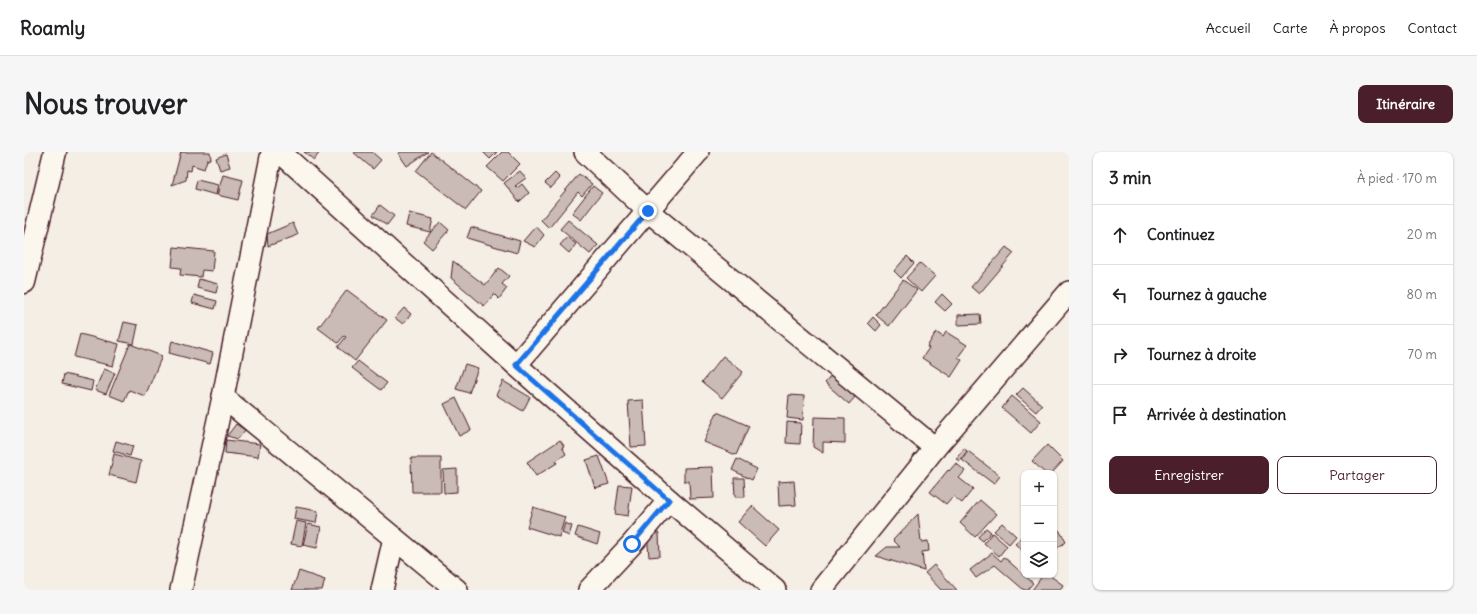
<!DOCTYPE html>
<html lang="fr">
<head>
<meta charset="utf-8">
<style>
  :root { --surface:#fff; --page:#f6f6f6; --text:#202124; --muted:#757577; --line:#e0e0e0; --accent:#4a1f2b }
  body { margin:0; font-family:Delius,sans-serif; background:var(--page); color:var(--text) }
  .controls { position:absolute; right:12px; bottom:12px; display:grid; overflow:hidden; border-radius:8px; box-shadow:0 1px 3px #0004 }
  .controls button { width:36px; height:36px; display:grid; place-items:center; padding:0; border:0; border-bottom:1px solid var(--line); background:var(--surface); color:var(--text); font:20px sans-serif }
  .stop { position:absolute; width:12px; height:12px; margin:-9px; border:3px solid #1a73e8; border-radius:50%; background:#fff }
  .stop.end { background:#1a73e8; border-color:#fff; box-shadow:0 1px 4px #0008 }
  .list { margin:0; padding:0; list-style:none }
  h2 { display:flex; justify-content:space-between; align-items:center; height:52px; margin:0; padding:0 16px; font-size:17px }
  h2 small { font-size:13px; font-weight:400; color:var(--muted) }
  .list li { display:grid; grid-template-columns:26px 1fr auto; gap:12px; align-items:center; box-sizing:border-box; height:60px; padding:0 16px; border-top:1px solid var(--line) }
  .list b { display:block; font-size:15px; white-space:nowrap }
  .list em { font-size:13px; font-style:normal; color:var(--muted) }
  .actions { display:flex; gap:8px; padding:12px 16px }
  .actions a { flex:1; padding:9px 0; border:1px solid var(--accent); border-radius:8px; text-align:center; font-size:14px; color:var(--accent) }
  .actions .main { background:var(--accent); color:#fff }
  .icon { flex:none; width:22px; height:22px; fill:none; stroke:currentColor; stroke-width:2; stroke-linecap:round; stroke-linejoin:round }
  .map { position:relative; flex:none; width:1045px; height:438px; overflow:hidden; border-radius:8px }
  header { display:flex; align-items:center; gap:24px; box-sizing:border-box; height:56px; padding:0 20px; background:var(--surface); border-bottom:1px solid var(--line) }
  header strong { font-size:19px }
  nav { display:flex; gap:22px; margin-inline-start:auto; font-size:14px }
  .intro { display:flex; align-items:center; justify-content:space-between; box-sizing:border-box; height:96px; padding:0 24px }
  h1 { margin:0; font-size:28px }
  .button { padding:10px 18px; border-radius:8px; background:var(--accent); color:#fff; font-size:14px; font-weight:700 }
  main { display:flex; gap:24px; padding:0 24px }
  aside { flex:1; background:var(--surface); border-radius:8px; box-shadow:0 1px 3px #0004 }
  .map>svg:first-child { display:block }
  .building { fill:#cabbb6; stroke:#4a1f2b }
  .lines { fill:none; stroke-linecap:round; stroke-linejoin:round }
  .minor-casing { stroke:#4a1f2b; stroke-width:24 }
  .tertiary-casing { stroke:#4a1f2b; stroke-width:25 }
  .minor { stroke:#fbf7ec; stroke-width:21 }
  .tertiary { stroke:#fbf7ec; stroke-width:22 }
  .route { stroke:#1a73e8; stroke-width:5 }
</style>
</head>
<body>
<header>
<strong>Roamly</strong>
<nav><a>Accueil</a><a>Carte</a><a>À propos</a><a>Contact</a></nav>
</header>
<div class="intro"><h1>Nous trouver</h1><a class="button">Itinéraire</a></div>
<main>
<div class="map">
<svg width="1045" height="438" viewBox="0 0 1045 438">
  <rect width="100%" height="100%" fill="#f4eee4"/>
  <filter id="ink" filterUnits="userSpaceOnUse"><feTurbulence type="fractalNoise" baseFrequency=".025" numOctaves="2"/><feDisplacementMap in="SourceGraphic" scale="8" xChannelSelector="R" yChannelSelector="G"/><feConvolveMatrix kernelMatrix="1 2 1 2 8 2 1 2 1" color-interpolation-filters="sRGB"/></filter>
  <g filter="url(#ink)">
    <g class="building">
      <polygon points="157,0 186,0 187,7 183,8 180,17 168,13 167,19 163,18 162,28 148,33"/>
      <polygon points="280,0 296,0 290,8"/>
      <polygon points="329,0 348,0 357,8 349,17"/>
      <polygon points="375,0 404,0 383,14 374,1"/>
      <polygon points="407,0 457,39 442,58 392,19"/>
      <polygon points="459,0 473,0 466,7"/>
      <polygon points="478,0 484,0 496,12 479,29 463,15"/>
      <polygon points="202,2 206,15 196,18 192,6"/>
      <polygon points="496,19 502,26 491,34 493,36 498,32 505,41 495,50 480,31"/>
      <polygon points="531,21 536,26 527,36 521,31"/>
      <polygon points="555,22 568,32 558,44 554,40 525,76 517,68"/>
      <polygon points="199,23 219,28 214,48 193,43"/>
      <polygon points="173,28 194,33 192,43 171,37"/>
      <polygon points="569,34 578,41 557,68 548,61"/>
      <polygon points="356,53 370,64 363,73 349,63"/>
      <polygon points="385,61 409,67 406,80 382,74"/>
      <polygon points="544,68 574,93 566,102 536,77"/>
      <polygon points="416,70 425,78 408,97 399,89"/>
      <polygon points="269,71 274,83 244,94 243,82"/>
      <polygon points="512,74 520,83 511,95 499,89"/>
      <polygon points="447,75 496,89 493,101 443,86"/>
      <polygon points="543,85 552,92 545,101 536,93"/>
      <polygon points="150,95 190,99 188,119 178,118 177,125 156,123 157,116 148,115"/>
      <polygon points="982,95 990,101 955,142 947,135"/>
      <polygon points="883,104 890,111 877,126 870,119"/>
      <polygon points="429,109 461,133 475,116 485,124 478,132 483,136 475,147 470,142 460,154 427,126"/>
      <polygon points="896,111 911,124 897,140 882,126"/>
      <polygon points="175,127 194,132 192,141 173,136"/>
      <polygon points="879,128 893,138 865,174 852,163"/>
      <polygon points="323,138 363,168 331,209 314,195 322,185 320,184 314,191 294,176"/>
      <polygon points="918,142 928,152 921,159 911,150"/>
      <polygon points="170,143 193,149 191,157 168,151"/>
      <polygon points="380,156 387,162 379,172 371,166"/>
      <polygon points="956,162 957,172 934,173 934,163"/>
      <polygon points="849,165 857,173 852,179 844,171"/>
      <polygon points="100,170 114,173 110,192 95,189"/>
      <polygon points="912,180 919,185 922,180 943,193 934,205 938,208 927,225 898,206 905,196 903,195"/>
      <polygon points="56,182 95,192 89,214 50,205"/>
      <polygon points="148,189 189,201 186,212 145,201"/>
      <polygon points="106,192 138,204 121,244 105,238 100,249 85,243"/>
      <polygon points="699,204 719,220 698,246 678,230"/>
      <polygon points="334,209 363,231 357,238 328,216"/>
      <polygon points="441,212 454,216 445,241 432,237"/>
      <polygon points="80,217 91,221 82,242 71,238"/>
      <polygon points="40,222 69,229 67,239 38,232"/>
      <polygon points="807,224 831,245 825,252 801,231"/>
      <polygon points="479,229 506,245 499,259 472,243"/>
      <polygon points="999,236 1018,253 1012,260 992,243"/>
      <polygon points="765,243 780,244 779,268 763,266"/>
      <polygon points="988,244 1017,269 1007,281 978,256"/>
      <polygon points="432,246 447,278 435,284 420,252"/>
      <polygon points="619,248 622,294 607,295 604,249"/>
      <polygon points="693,260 725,274 712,303 680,290"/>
      <polygon points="790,265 821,266 821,291 799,290 799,301 789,295"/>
      <polygon points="763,270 777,271 776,292 762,291"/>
      <polygon points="212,272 221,278 214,287 203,284"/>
      <polygon points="202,288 236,292 234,305 201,301"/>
      <polygon points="536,288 540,294 538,295 542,302 532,309 533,311 512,324 503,310"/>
      <polygon points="92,289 109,294 106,304 89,299"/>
      <polygon points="1023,293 1039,309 1028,321 1021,321 1008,309"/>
      <polygon points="940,296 943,299 936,309 932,307"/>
      <polygon points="944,299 976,324 970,332 938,308"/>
      <polygon points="90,302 117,309 112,330 85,323"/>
      <polygon points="575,304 585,332 571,336 562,308"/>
      <polygon points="387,306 417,306 417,340 388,340"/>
      <polygon points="713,307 733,317 728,328 708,318"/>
      <polygon points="932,311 941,319 935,326 949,337 938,351 929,344 922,352 906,340 924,318 925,319"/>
      <polygon points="689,315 690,346 666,347 665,329 660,329 660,316"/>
      <polygon points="433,317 433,340 420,341 419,318"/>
      <polygon points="710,326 720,326 721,345 711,345"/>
      <polygon points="770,329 772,353 755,354 754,330"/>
      <polygon points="595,333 608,334 604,364 591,362"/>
      <polygon points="956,348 972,362 951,385 936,371"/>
      <polygon points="728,354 755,378 741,394 714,370"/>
      <polygon points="272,355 294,359 292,371 270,367"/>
      <polygon points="509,355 541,365 535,385 503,375"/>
      <polygon points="894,362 897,390 904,389 905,399 898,400 900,419 852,404 863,395 876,395 869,388"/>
      <polygon points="272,369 282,371 278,394 267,392"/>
      <polygon points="541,371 548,374 545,384 538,381"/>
      <polygon points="978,371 992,384 985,392 970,379"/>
      <polygon points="284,372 297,375 293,396 279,393"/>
      <polygon points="554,375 576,382 573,392 551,384"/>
      <polygon points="962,376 967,380 959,389 954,385"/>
      <polygon points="1035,378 1042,390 1030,398 1030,381"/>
      <polygon points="623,381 635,381 636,404 625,405"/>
      <polygon points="968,381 983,394 975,404 960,391"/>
      <polygon points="1000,382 1000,399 999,399 991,392"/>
      <polygon points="968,401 977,409 980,405 1009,431 1003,438 1000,438 971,413 952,426 946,418"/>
      <polygon points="910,413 933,438 917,438 901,421"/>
      <polygon points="275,419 301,428 298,438 268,438"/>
      <polygon points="1019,423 1025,423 1039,433 1036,438 1008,438"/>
    </g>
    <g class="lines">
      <defs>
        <g id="minor">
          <polyline points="256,0 492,213 645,348 751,438"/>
          <polyline points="561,0 624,59 911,296"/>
          <polyline points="492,213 674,0"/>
          <polyline points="199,245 433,438"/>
          <polyline points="157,438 199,245 248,0"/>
          <polyline points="358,438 370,386"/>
          <polyline points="565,438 608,392 645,348"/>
          <polyline points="797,438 911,296 1045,140"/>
        </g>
        <polyline id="tertiary" points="0,130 31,0"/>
      </defs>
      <use href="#minor" class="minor-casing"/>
      <use href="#tertiary" class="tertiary-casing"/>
      <use href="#minor" class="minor"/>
      <use href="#tertiary" class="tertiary"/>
    </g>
  </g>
  <g class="lines" filter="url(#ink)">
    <polyline class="route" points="608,392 645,348 492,213 624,59"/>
  </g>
</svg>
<div class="controls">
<button>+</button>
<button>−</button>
<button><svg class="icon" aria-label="layers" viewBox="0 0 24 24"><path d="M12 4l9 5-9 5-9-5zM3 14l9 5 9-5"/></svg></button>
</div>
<div class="stop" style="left:608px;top:392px"></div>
<div class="stop end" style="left:624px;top:59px"></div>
</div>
<aside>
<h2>3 min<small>À pied · 170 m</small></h2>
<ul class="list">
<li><svg class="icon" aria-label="ahead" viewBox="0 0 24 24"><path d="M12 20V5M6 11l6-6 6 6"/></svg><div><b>Continuez</b></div><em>20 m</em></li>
<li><svg class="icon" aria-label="left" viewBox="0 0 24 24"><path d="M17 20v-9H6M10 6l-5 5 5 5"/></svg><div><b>Tournez à gauche</b></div><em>80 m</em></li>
<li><svg class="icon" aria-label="right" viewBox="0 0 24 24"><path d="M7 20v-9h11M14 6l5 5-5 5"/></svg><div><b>Tournez à droite</b></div><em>70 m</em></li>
<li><svg class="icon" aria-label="arrive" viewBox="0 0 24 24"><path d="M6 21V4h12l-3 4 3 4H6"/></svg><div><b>Arrivée à destination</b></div></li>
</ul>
<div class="actions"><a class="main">Enregistrer</a><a>Partager</a></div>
</aside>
</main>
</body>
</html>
